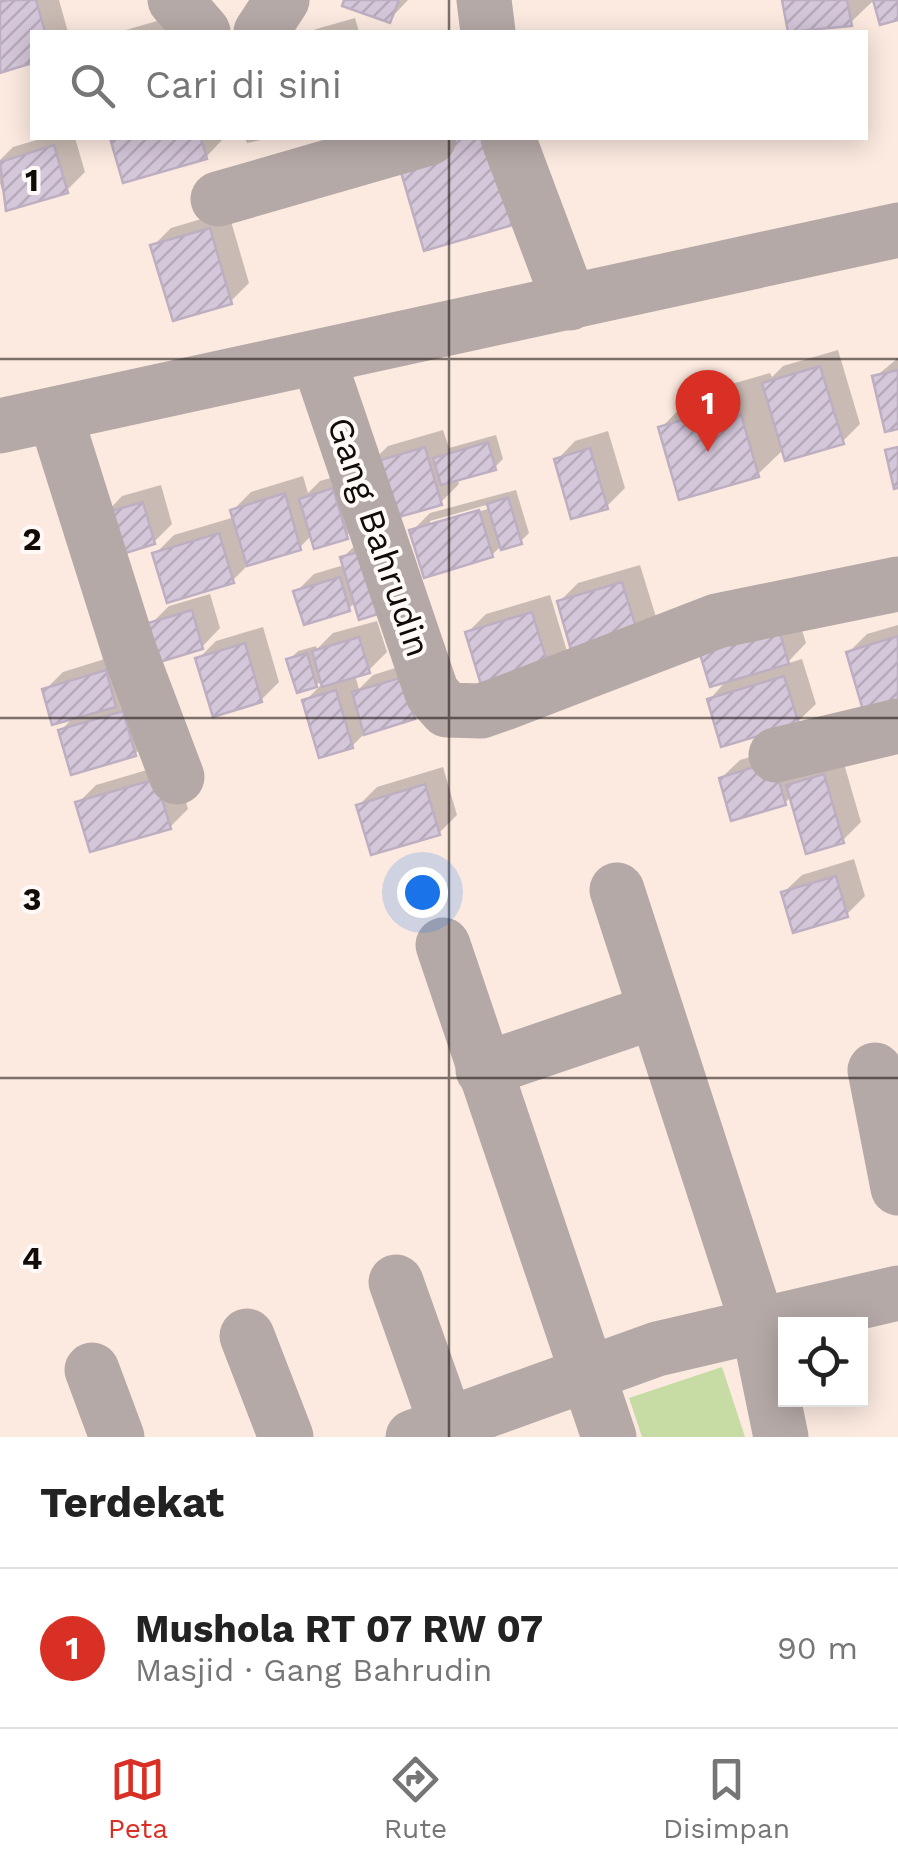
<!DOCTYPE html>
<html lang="id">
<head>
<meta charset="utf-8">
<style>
  :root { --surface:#fff; --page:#f2f2f2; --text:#222; --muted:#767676; --line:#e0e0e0; --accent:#d93025 }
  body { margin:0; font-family:"Work Sans",sans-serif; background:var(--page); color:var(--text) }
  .controls { position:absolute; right:30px; bottom:30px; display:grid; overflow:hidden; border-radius:0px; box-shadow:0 5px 25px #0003 }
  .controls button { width:90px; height:90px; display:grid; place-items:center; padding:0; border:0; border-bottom:2px solid var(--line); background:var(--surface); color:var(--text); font:50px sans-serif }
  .you { position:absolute; left:422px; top:892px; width:35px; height:35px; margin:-25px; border:8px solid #fff; border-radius:50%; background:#1a73e8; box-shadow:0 0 0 15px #1a73e833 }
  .badge { display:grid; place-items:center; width:65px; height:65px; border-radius:50%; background:var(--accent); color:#fff; font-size:32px; font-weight:700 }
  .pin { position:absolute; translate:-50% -82px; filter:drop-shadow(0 2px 5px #0008) }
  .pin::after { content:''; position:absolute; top:52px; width:35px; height:30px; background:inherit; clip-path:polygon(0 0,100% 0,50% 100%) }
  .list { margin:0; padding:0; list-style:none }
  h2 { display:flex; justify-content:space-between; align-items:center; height:130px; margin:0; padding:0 40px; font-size:42px }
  h2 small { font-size:32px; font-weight:400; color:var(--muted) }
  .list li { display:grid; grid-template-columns:65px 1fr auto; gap:30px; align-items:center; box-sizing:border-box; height:160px; padding:0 40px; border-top:2px solid var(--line) }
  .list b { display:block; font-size:38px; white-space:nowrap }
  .list p { margin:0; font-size:32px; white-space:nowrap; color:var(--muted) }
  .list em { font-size:32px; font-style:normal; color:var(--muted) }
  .icon { flex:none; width:55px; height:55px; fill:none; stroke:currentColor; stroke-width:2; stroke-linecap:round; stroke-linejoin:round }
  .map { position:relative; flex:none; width:898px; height:1437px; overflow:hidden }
  .search { position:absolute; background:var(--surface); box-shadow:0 5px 25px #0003; left:30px; right:30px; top:30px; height:110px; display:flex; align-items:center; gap:25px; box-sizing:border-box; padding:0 35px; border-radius:0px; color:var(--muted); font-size:38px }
  .sheet { height:290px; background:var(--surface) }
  nav { display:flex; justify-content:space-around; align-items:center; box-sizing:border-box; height:140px; border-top:2px solid var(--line); background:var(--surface); font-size:28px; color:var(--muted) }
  nav a { display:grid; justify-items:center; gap:5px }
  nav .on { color:var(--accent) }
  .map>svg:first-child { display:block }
  .park { fill:#c7dca5 }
  .shadow { fill:#0003; fill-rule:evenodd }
  .building { fill:url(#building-hatch); stroke:#bdafc1; stroke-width:2.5 }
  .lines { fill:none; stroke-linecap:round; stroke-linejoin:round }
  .minor { stroke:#b5a9a7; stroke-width:55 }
  .grid { fill:none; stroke:#120b07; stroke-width:2.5; stroke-opacity:0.55 }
  .labels { text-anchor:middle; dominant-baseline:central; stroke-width:8; stroke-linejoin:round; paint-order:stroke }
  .street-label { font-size:35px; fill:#120b07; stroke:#fffaf8 }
  .grid-label { font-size:32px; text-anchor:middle; font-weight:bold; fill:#120b07; stroke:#fffaf8; stroke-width:8; stroke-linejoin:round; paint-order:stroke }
</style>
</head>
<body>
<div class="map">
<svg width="898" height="1437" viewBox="0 0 898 1437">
  <defs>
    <pattern id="building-hatch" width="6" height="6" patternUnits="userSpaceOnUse" patternTransform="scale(2.5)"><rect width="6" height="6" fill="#d5c7da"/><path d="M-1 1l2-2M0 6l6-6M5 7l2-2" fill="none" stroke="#b6aaba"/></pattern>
  </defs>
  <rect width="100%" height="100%" fill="#fceae0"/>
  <polygon class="park" points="722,1367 745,1437 642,1437 629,1398"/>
  <g class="shadow">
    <polygon points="0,0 59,0 68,32 32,32 32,61 0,70"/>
    <polygon points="347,0 408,0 389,20"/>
    <polygon points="785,0 874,0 850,23 798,32 790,32"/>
    <polygon points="188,12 194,32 119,32"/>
    <polygon points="355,18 359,32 311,32 313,30"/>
    <polygon points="43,138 75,138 85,172 67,190 7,208 0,183 0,160 13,147"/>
    <polygon points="112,138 224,138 206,157 125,180"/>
    <polygon points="245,138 270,138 247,143"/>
    <polygon points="228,211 249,283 230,302 153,246 171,228"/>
    <polygon points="838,350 860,424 842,442 784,449 757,475 661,428 693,395 770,373 772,377 783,366"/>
    <polygon points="898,358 898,426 875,377"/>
    <polygon points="443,430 449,448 496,435 503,459 495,467 457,478 459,484 441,502 370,464 388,446"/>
    <polygon points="608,431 625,488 607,506 557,460 575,441"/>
    <polygon points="351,472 365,518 346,536 312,535 300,547 251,562 232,581 155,554 174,535 235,517 233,510 251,492 303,476 308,493 320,481"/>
    <polygon points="161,485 172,524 154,542 104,515 122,496"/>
    <path d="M 516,490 L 529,533 L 520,542 L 502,545 L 492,555 L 412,531 L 430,513 ZM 490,504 L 491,508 L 430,526 L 430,521 Z"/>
    <polygon points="361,540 356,602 348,609 296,592 314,574 344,565 342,558"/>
    <polygon points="640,565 656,617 637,635 560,601 578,583"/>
    <polygon points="210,594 220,628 202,647 151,624 169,606"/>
    <polygon points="550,595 570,661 551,679 468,632 486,614"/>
    <polygon points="794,604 806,643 786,664 802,659 816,704 797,722 710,699"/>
    <polygon points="377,621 387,652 368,671 355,675 359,689 373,675 421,660 432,699 414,717 367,731 352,746 305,701 324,682 298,689 289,660 298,651 316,646 317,649 333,633"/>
    <polygon points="898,625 898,705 849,652 867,634"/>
    <polygon points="263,627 279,682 261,700 198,659 216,641"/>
    <polygon points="124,653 153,736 135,754 61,730 75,716 45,690 63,672"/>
    <polygon points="791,745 842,757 861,822 843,840 791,796 785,803 721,778 740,760"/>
    <polygon points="174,762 188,809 170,827 78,803 96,785"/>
    <polygon points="443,767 457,815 439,833 359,805 377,787"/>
    <polygon points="854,859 865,896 846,915 783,893 802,875"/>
  </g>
  <g class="building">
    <polygon points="8,0 36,0 45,32 32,32 32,63 0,73 0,2"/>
    <polygon points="344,0 399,0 390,23 342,6"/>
    <polygon points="782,0 847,0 852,26 788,32"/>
    <polygon points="873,0 898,0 898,20 880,25"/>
    <polygon points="110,138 201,138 207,159 123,183"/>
    <polygon points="457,138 491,138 516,224 424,251 396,155"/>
    <polygon points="54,145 68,193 6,211 0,162"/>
    <polygon points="210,228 232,304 173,321 150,245"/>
    <polygon points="820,366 844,444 785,461 762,383"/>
    <polygon points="898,370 898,429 885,432 872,376"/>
    <polygon points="738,404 759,477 679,500 658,427"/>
    <polygon points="488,442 496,470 441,485 433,458"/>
    <polygon points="425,447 442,505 384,521 367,464"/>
    <polygon points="898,447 898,488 894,489 885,450"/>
    <polygon points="590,448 608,509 571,519 554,459"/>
    <polygon points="333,488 348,539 314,549 299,499"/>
    <polygon points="285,493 301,550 247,566 230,510"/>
    <polygon points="508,497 522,544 501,550 487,504"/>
    <polygon points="143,502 155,544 113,557 101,514"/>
    <polygon points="479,510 493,557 424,578 409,530"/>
    <polygon points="219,533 234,583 167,603 152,553"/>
    <polygon points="369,549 388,611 359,620 340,557"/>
    <polygon points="340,577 350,611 304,625 293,591"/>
    <polygon points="622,582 639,637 573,657 557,601"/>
    <polygon points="192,610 203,649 160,662 148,623"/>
    <polygon points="532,612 553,681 486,701 465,632"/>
    <polygon points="776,620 789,664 710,687 697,644"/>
    <polygon points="898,636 898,708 865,717 846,652"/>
    <polygon points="359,637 370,673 322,687 312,651"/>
    <polygon points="245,643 262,702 213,717 195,658"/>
    <polygon points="307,653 317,687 297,693 286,659"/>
    <polygon points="106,670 116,707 52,725 42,689"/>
    <polygon points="784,676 799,724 721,747 707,699"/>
    <polygon points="403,677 415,719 364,735 352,692"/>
    <polygon points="336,690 353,748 319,758 302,700"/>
    <polygon points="123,711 136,756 71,775 58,730"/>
    <polygon points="773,761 786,805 731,821 719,778"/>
    <polygon points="824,774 844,843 806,854 786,785"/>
    <polygon points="156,779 171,829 90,852 75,802"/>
    <polygon points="425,784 440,835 371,855 356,805"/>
    <polygon points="836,876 848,917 793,933 781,892"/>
  </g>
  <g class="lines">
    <g class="minor">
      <polyline points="175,0 203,32"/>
      <polyline points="484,0 488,32"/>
      <polyline points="261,32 282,0"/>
      <polyline points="508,138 570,303"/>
      <polyline points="218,199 429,138"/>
      <polyline points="318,358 432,693 447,710 481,711 504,703 717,621 898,584"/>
      <polyline points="55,415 129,650 177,777"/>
      <polyline points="0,426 898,230"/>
      <polyline points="776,755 898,726"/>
      <polyline points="617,890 758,1325 781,1437"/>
      <polyline points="443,945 609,1437"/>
      <polyline points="483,1070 656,1011"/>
      <polyline points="875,1070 898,1188"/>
      <polyline points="396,1282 451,1437"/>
      <polyline points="247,1336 286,1437"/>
      <polyline points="92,1370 117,1437"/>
      <polyline points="413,1437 657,1349 898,1293"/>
    </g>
  </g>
  <path class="grid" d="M 449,0 L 449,32M 449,138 L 449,1437M 0,359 L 898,359M 0,718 L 898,718M 0,1078 L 898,1078"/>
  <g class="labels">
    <g class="street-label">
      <text transform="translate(379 537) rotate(71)">Gang Bahrudin</text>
    </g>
  </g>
  <g class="grid-label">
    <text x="32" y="191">1</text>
    <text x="32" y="550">2</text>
    <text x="32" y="910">3</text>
    <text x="32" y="1269">4</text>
  </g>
</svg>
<div class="controls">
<button><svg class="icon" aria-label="locate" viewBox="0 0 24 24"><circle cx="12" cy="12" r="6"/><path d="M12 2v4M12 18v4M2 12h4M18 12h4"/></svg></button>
</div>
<div class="you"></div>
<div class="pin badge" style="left:708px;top:452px">1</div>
<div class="search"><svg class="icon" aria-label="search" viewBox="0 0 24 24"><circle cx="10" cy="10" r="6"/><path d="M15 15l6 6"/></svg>Cari di sini</div>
</div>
<section class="sheet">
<h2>Terdekat<small></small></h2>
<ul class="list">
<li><span class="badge">1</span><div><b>Mushola RT 07 RW 07</b><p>Masjid · Gang Bahrudin</p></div><em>90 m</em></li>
</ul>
</section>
<nav>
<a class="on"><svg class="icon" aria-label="map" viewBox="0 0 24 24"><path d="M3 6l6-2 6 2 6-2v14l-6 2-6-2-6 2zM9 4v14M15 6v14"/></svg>Peta</a>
<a><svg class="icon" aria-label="directions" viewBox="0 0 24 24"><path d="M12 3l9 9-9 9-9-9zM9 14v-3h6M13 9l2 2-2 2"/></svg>Rute</a>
<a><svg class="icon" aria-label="saved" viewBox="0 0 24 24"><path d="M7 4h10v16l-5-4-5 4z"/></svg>Disimpan</a>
</nav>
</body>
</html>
